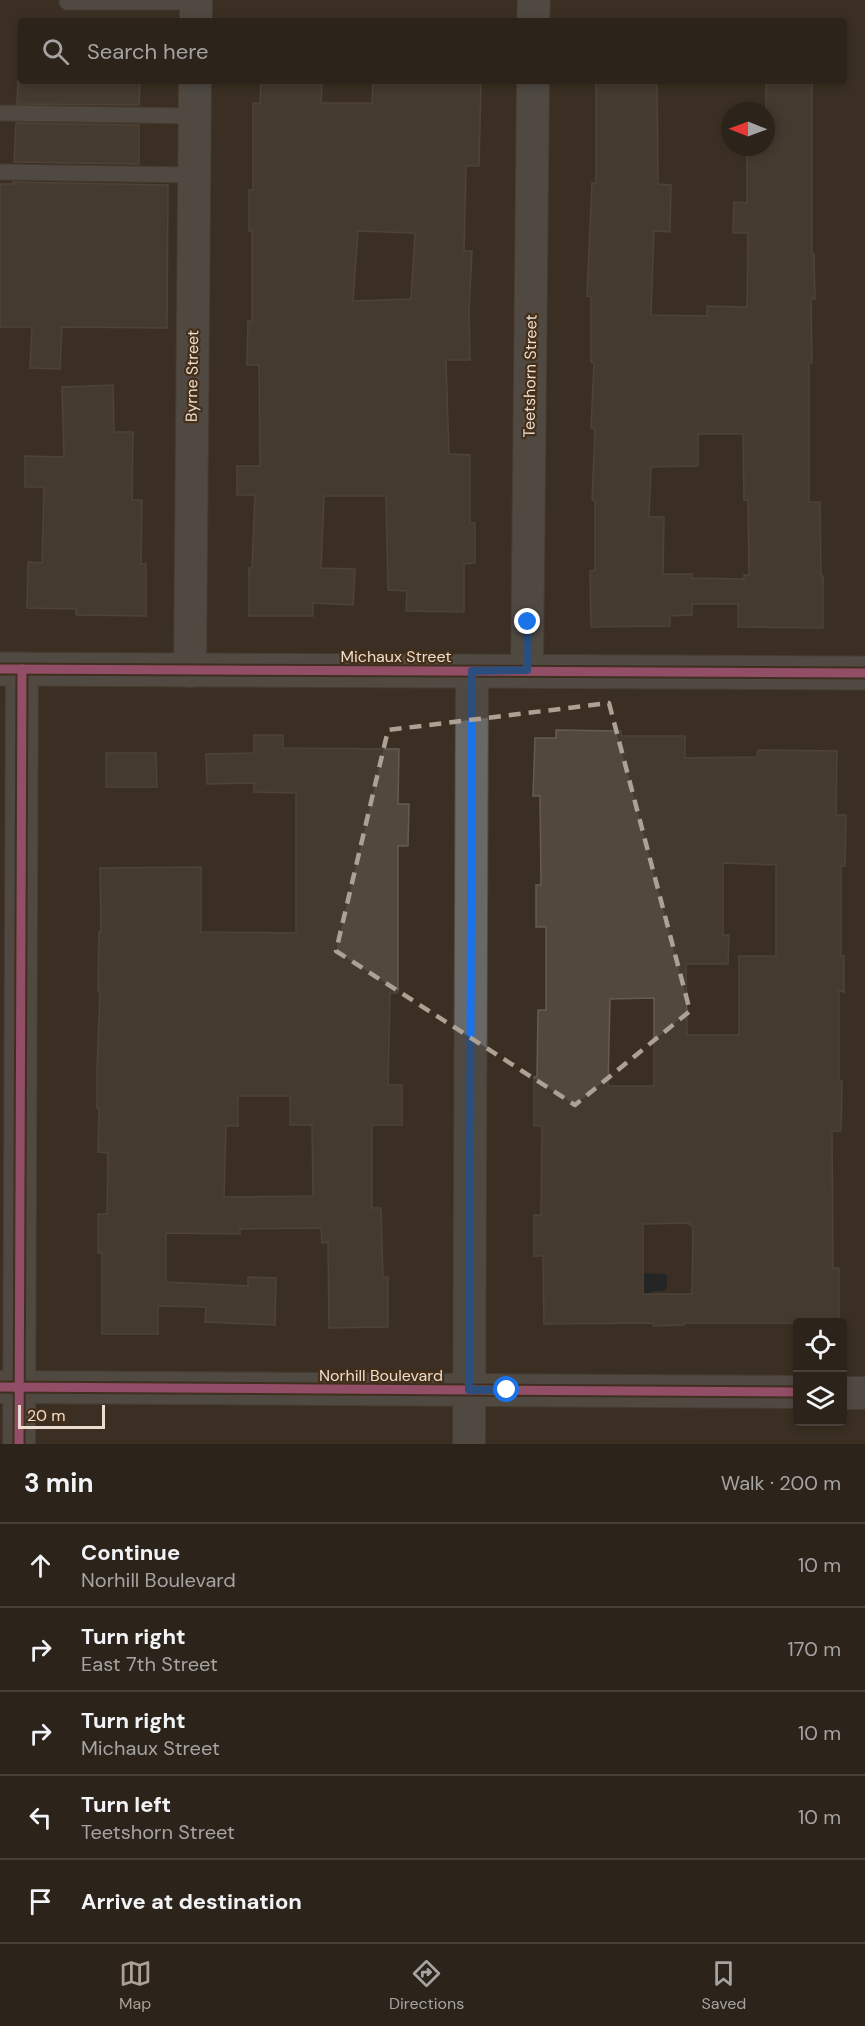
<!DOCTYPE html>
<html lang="en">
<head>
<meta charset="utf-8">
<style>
  :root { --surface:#2c231a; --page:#382f27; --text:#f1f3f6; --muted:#a6a4a2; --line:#484039; --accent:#ada193 }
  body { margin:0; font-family:"DM Sans",sans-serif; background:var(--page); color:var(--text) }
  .controls { position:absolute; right:18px; bottom:18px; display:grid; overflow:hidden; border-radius:6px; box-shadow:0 3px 9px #0003 }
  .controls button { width:54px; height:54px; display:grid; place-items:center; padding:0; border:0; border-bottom:2px solid var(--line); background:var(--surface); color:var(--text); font:30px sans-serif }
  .compass { position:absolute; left:721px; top:102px; width:54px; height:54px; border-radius:50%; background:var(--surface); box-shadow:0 3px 9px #0003; rotate:271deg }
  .scale { position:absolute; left:18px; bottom:15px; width:87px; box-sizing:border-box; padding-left:6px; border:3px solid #ebded0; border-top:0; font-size:16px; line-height:21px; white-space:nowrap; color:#ebded0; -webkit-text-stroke:4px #452f19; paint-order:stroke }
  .stop { position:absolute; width:18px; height:18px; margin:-14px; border:4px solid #1a73e8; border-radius:50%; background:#fff }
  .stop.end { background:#1a73e8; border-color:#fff; box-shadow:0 2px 6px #0008 }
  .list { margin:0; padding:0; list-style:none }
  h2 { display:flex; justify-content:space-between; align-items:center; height:78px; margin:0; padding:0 24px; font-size:26px }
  h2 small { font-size:20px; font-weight:400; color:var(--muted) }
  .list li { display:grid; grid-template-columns:39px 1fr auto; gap:18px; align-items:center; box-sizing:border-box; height:84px; padding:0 24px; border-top:2px solid var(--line) }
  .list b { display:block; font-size:22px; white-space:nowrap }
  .list p { margin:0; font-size:20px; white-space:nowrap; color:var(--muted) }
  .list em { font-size:20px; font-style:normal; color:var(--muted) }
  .icon { flex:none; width:33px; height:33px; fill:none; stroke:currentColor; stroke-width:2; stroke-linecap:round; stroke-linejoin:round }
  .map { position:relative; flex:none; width:865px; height:1444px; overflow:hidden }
  .search { position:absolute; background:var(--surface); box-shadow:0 3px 9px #0003; left:18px; right:18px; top:18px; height:66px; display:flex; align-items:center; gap:15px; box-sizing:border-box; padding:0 21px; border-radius:6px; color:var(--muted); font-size:22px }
  .sheet { height:498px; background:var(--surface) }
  nav { display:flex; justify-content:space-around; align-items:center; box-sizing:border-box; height:84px; border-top:2px solid var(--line); background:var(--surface); font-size:16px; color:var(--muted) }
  nav a { display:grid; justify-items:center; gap:3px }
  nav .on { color:var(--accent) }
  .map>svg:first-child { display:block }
  .water { fill:#0b1c29 }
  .building { fill:#53483e; stroke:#655b51; stroke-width:1.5; fill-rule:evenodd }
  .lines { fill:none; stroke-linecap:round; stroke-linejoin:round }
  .lane-casing { stroke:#554b40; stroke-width:17 }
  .street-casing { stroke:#554b40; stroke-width:34 }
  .secondary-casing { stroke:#554b40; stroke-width:35 }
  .lane { stroke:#696868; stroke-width:15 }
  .street { stroke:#696868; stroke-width:32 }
  .secondary { stroke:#6b6a68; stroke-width:33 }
  .cycleway-casing { stroke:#452f19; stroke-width:13 }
  .cycleway { stroke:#fb73b8; stroke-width:9 }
  .route { stroke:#1a73e8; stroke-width:8 }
  .marked { fill:none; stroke:#ada193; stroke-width:4.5; stroke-dasharray:12 8; stroke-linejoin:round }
  .labels { text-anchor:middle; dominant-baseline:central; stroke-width:4.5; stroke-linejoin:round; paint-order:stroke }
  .street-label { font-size:16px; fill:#ebded0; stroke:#452f19 }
</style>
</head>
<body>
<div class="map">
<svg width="865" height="1444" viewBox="0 0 865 1444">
  <rect width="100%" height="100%" fill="#3b2f23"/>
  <polygon class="water" points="640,1273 665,1274 667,1276 667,1287 664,1291 654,1291 650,1293 650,1310 634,1278"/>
  <g class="building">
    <polygon points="18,81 140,81 139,105 17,104"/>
    <path d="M 261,81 L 322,81 L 321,103 L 372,103 L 373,81 L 481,81 L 479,166 L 466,166 L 464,251 L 472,251 L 469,311 L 470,360 L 446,360 L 449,454 L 470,455 L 470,523 L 475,523 L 475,563 L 464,564 L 464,612 L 406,611 L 407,591 L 388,590 L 386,496 L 324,496 L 321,568 L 355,569 L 353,605 L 313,603 L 313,616 L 249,616 L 249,568 L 252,568 L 255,495 L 237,495 L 237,466 L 260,466 L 259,365 L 247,365 L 248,321 L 252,321 L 252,231 L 249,231 L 249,190 L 253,190 L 253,103 L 260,103 ZM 358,231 L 415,233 L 411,299 L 353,301 Z"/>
    <path d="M 596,81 L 657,81 L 658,184 L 671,185 L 670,232 L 654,231 L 651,315 L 707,316 L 707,306 L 747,307 L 748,233 L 733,233 L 734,202 L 747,203 L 747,147 L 766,147 L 766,81 L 812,81 L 812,254 L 814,254 L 815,299 L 811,299 L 812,363 L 809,363 L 809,502 L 820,502 L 821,576 L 823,576 L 823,628 L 738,627 L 738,604 L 692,604 L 692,615 L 670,616 L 670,626 L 591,627 L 590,571 L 595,570 L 595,501 L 592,500 L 595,429 L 591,428 L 594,363 L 591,362 L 591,297 L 587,296 L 592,183 L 596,183 ZM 698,434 L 743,434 L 744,500 L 748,500 L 749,575 L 744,575 L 744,579 L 692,578 L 692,574 L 663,574 L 664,517 L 649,517 L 651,467 L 698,466 Z"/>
    <polygon points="16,123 139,125 139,164 14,162"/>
    <polygon points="13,182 168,185 167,328 62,327 60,369 30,368 32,327 0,327 0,184 13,184"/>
    <polygon points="113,385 114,432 133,432 132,500 142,500 141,564 146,564 146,616 76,615 76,609 27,608 28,562 42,563 44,487 25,487 25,456 64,457 62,387"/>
    <path d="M 556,730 L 621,731 L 621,736 L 685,736 L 685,758 L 757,757 L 758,750 L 837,751 L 836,815 L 846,815 L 845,866 L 841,866 L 841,956 L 844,956 L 844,992 L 839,991 L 839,1080 L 842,1081 L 841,1131 L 832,1131 L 833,1268 L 839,1268 L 839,1323 L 684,1323 L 684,1325 L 653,1326 L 653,1323 L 544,1324 L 543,1256 L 534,1256 L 534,1215 L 541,1215 L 542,1126 L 534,1126 L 534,1077 L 537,1077 L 538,1010 L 546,1010 L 546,927 L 536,927 L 536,885 L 541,885 L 540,796 L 533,796 L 535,738 L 556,738 ZM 723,863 L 776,865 L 776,956 L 739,956 L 739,1035 L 687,1035 L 686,964 L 728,964 L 729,935 L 723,935 ZM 654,998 L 654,1086 L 608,1086 L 610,999 ZM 689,1223 L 689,1225 L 693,1226 L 692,1294 L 643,1294 L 643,1224 Z"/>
    <path d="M 254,735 L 283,735 L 283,748 L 399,749 L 398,804 L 409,804 L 408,846 L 398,846 L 398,993 L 390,993 L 388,1085 L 402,1085 L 402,1125 L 372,1125 L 372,1208 L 381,1208 L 383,1277 L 388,1277 L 388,1327 L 329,1328 L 328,1242 L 322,1243 L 321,1228 L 240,1229 L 240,1234 L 166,1233 L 166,1282 L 248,1286 L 248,1277 L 276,1278 L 275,1325 L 205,1322 L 206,1307 L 158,1306 L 158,1334 L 102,1334 L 102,1253 L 98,1253 L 98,1214 L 107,1214 L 108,1153 L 98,1152 L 99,1108 L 97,1108 L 97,1068 L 100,992 L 98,992 L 99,932 L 101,932 L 100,868 L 201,867 L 201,932 L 296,933 L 296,793 L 254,792 L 254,783 L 207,784 L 206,754 L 254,753 ZM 238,1096 L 290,1096 L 290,1125 L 312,1125 L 313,1196 L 224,1197 L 226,1126 L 238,1126 Z"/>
    <polygon points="106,753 156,753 157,787 106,787"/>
  </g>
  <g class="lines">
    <defs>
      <g id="lane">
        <polyline points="67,2 196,2"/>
        <polyline points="0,113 195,116"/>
        <polyline points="0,172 194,175"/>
      </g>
      <g id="street">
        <polyline points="196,21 196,0"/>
        <polyline points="533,21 534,0"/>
        <polyline points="527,670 533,81"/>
        <polyline points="190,671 195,81"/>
        <polyline points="0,1387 798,1392"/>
        <polyline points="842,1393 865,1393"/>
        <polyline points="19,1444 22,669"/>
        <polyline points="469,1444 472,671"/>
      </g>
      <polyline id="secondary" points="0,669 865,673"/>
    </defs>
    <use href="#lane" class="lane-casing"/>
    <use href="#street" class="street-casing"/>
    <use href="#secondary" class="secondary-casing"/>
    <use href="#lane" class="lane"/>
    <use href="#street" class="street"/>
    <use href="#secondary" class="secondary"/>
    <defs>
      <g id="cycleway">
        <polyline points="0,669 865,673"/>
        <polyline points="0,1387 798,1392"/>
        <polyline points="19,1444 22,669"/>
      </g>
    </defs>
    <use href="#cycleway" class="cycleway-casing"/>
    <use href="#cycleway" class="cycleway"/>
  </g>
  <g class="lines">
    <polyline class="route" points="507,1390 469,1390 472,671 527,670 528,622"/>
  </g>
  <path d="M0 0H865V1444H0ZM 609,703 L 690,1011 L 575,1105 L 336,951 L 388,730 Z" fill="#3b2f23" fill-opacity=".55" fill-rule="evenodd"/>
  <path class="marked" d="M 609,703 L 690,1011 L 575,1105 L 336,951 L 388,730 Z"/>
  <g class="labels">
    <g class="street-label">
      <text transform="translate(192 376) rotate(-89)">Byrne Street</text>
      <text transform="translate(530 376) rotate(-89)">Teetshorn Street</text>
      <text x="396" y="656">Michaux Street</text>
      <text x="381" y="1375">Norhill Boulevard</text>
    </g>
  </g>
</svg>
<div class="controls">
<button><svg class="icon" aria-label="locate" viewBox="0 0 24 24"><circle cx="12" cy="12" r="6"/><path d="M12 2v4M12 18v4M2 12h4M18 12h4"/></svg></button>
<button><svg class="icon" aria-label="layers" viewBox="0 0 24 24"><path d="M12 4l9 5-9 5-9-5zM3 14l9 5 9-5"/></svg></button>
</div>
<svg class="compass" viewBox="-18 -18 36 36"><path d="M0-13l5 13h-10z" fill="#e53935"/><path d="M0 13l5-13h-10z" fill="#a6a4a2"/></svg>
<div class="scale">20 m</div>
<div class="stop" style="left:507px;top:1390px"></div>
<div class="stop end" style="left:528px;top:622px"></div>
<div class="search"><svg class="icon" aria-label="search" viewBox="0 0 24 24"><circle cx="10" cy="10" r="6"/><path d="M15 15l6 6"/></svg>Search here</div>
</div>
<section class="sheet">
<h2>3 min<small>Walk · 200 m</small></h2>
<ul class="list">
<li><svg class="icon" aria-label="ahead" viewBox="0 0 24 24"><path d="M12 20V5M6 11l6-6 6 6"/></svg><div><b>Continue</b><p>Norhill Boulevard</p></div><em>10 m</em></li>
<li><svg class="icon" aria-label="right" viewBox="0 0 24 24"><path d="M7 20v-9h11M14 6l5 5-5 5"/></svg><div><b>Turn right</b><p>East 7th Street</p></div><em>170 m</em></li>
<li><svg class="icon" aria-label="right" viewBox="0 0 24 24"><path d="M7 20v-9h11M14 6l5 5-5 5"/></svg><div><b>Turn right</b><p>Michaux Street</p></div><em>10 m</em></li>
<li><svg class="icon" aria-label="left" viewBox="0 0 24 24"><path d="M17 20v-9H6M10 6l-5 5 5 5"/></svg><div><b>Turn left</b><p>Teetshorn Street</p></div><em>10 m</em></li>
<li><svg class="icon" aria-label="arrive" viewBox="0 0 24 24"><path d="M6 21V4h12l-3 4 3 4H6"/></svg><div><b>Arrive at destination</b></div></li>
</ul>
</section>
<nav>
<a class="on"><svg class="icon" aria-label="map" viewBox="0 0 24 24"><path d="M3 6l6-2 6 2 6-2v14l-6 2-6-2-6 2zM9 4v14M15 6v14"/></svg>Map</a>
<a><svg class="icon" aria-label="directions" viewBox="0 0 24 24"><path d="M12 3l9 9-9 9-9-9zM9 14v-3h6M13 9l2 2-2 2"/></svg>Directions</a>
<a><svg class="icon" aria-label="saved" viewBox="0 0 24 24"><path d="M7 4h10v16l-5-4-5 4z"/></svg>Saved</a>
</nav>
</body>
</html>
